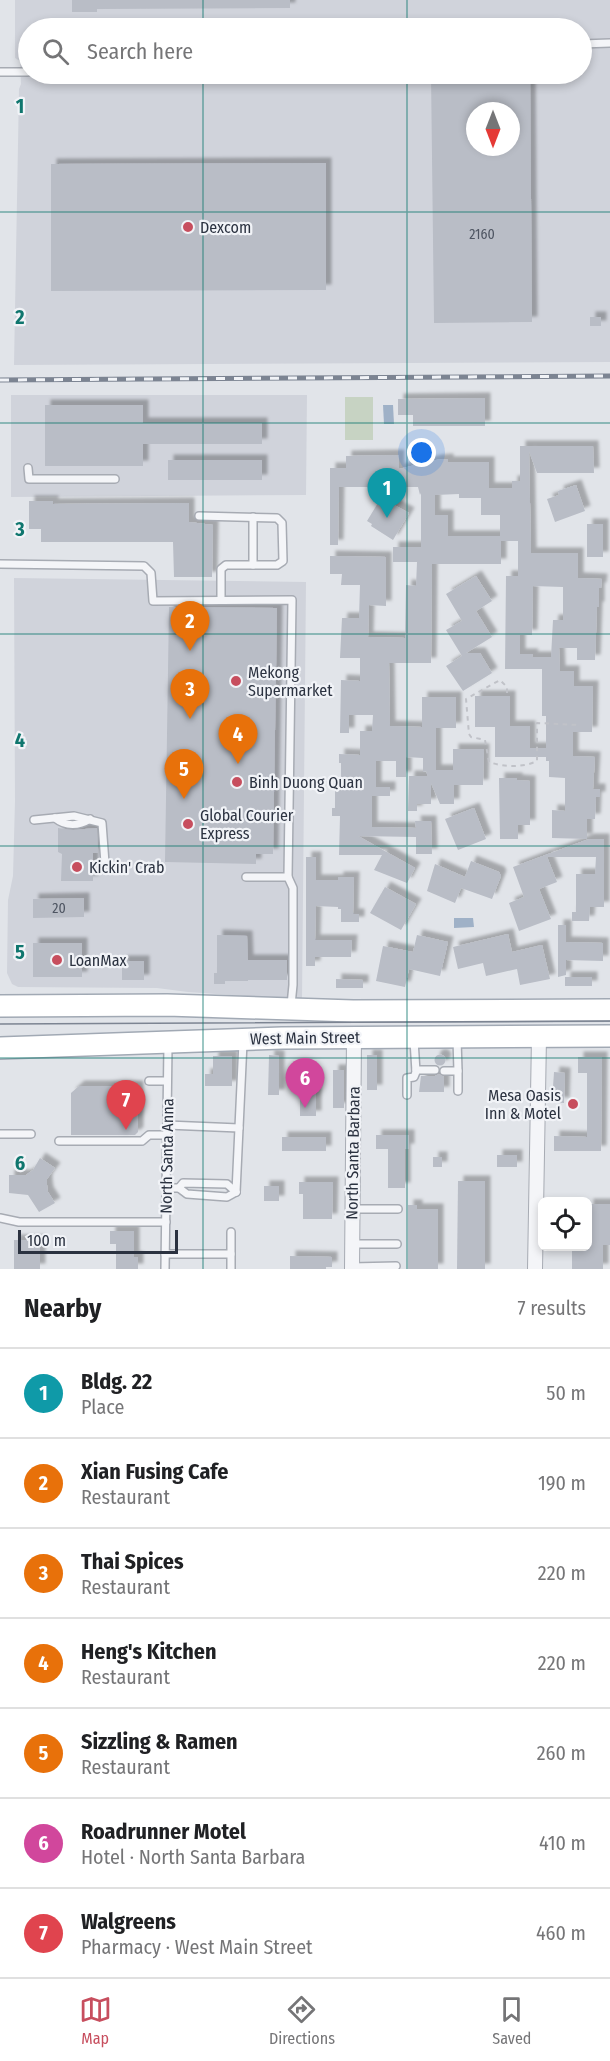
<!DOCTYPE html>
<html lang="en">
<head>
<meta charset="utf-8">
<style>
  :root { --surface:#fff; --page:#f6f6f6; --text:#202124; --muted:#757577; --line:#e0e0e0; --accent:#c74e5e }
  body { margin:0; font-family:"Fira Sans Condensed",sans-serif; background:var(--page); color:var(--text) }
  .controls { position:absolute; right:18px; bottom:18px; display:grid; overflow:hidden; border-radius:9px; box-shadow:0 3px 9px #0003 }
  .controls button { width:54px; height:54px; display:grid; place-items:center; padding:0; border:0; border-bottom:2px solid var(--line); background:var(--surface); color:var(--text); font:30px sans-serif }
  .compass { position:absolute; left:466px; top:102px; width:54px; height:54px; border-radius:50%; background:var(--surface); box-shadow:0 3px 9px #0003; rotate:180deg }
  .scale { position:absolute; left:18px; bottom:15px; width:160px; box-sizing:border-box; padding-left:6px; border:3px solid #2b3240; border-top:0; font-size:16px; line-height:21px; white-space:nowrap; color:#2b3240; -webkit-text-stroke:4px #f1f3f7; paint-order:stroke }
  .you { position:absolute; left:422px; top:453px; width:21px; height:21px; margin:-15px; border:4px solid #fff; border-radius:50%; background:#1a73e8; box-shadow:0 0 0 9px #1a73e833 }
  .badge { display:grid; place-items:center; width:39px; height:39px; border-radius:50%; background:var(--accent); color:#fff; font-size:20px; font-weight:700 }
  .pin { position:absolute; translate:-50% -50px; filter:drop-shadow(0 2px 3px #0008) }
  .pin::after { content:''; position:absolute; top:32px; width:21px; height:18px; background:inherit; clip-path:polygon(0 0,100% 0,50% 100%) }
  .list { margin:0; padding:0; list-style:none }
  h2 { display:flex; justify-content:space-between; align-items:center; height:78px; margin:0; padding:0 24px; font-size:26px }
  h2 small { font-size:20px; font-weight:400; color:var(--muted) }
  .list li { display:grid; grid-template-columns:39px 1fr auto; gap:18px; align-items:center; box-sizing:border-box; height:90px; padding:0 24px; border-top:2px solid var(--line) }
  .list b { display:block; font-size:22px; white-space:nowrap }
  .list p { margin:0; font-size:20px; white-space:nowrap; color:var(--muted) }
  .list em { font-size:20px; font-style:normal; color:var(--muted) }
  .icon { flex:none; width:33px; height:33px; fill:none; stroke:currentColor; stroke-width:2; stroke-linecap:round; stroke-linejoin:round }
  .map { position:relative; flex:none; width:610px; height:1269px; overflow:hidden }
  .search { position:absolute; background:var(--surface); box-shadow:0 3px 9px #0003; left:18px; right:18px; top:18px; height:66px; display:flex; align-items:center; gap:15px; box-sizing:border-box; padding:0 21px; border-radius:33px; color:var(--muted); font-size:22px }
  .sheet { height:708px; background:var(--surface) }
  nav { display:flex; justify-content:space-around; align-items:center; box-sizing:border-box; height:84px; border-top:2px solid var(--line); background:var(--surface); font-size:16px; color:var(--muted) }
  nav a { display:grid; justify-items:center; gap:3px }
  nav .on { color:var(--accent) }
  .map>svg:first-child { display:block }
  .built { fill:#d0d3db; fill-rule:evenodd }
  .green { fill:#c7d3c3 }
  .water { fill:#9fb1c7 }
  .building { fill:#b9bdc6; fill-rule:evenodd; filter:url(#shadow) }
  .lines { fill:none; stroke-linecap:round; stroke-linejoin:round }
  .lane-casing { stroke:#a7abb3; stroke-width:10 }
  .street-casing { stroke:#a7abb3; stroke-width:16 }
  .primary-casing { stroke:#a1a9b4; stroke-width:24 }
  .path { stroke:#c0c2c8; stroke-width:2; stroke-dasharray:4.5 4.5; stroke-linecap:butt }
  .lane { stroke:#f4f5f8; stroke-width:7 }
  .street { stroke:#f4f5f8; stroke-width:14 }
  .primary { stroke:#fff; stroke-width:21 }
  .tram { stroke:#7c8492; stroke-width:1.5 }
  .rail-casing { stroke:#7c8492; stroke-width:5 }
  .rail { stroke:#f1f3f7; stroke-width:3; stroke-dasharray:9; stroke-linecap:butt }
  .grid { fill:none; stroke:#0f766e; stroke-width:1.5; stroke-opacity:0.55 }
  .poi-dot { fill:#c74e5e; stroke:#f1f3f7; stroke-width:2 }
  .labels { text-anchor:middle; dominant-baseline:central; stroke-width:4.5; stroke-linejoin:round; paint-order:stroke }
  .number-label { font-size:14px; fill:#4e5562 }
  .poi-label { font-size:16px; fill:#2b3240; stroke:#f1f3f7; text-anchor:start }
  .street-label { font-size:16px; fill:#2b3240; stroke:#f1f3f7 }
  .grid-label { font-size:20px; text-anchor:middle; font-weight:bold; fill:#0f766e; stroke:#f1f3f7; stroke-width:4.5; stroke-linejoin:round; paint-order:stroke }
</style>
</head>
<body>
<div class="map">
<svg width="610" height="1269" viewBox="0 0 610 1269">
  <defs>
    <filter id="shadow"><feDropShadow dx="5.5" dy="-5.5" stdDeviation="1.5" flood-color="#0004"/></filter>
  </defs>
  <rect width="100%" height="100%" fill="#e1e4e9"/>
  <g class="built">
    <path d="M 15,0 L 610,0 L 610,362 L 14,365 L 19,89 L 21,84 L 20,61 L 15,58 ZM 28,28 L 582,28 L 582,74 L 28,74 ZM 475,111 L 511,111 L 511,147 L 475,147 Z"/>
    <polygon points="11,395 307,395 306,495 11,497"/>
    <polygon points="14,578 306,582 302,1000 188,992 157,988 18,987 12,984 7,973 8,900 13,876 15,801"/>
  </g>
  <rect class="green" x="345" y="397" width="28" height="43"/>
  <g class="water">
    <polygon points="383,405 393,405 394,424 384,424"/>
    <polygon points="454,918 473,918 474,927 454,928"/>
  </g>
  <g class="building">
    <polygon points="72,0 290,0 290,8 97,9 97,12 72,12"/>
    <path d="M 431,74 L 530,74 L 532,322 L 434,323 ZM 475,111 L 511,111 L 511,147 L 475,147 Z"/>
    <polygon points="326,163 326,290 51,291 51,164"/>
    <rect x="590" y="317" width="11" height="9"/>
    <polygon points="485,398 485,426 413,426 413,415 398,415 398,399"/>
    <polygon points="45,405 143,405 143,423 262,423 262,444 143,444 143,466 45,466"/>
    <path d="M 520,446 L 593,446 L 594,473 L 537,473 L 529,451 L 531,553 L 578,553 L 578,578 L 602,579 L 601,588 L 599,588 L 599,607 L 597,607 L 595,660 L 577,660 L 577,648 L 559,648 L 560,671 L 574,671 L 574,686 L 593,686 L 592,732 L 573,732 L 573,756 L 595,757 L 593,789 L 600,789 L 600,797 L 596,797 L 595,819 L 587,819 L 587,839 L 552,838 L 552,810 L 565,811 L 565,778 L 549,777 L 549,761 L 546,761 L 546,757 L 495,757 L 495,727 L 475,727 L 475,696 L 510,696 L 510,726 L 530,726 L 530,748 L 546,748 L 546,716 L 542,716 L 542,669 L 505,669 L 506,576 L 518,576 L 518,541 L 501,541 L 501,564 L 432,564 L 431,663 L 389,663 L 390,726 L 422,727 L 422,697 L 456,697 L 456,728 L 436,728 L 436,770 L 453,770 L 453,749 L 484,749 L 483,785 L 454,785 L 454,804 L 440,804 L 431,783 L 431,804 L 417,804 L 417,811 L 408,811 L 409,776 L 428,776 L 426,771 L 423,772 L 423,758 L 406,757 L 406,777 L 396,777 L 396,761 L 376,761 L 376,787 L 390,787 L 390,796 L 372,796 L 372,827 L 416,828 L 415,821 L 431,821 L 432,854 L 416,854 L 416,837 L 358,836 L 415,868 L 407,883 L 374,870 L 382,855 L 339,855 L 340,816 L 332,816 L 332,808 L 335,808 L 335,787 L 341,787 L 341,763 L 339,763 L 339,754 L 360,755 L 360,731 L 372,731 L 373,715 L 349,715 L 349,733 L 340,733 L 341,680 L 360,681 L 360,658 L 340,658 L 342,618 L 359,618 L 360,585 L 341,585 L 342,574 L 330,574 L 330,556 L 386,557 L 386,606 L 369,605 L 368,637 L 405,638 L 406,585 L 416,586 L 417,562 L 393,562 L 393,547 L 421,547 L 421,493 L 420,495 L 418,487 L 339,487 L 338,545 L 330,545 L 330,468 L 346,468 L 346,456 L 399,455 L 399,469 L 436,460 L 448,459 L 448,462 L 489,462 L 489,488 L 512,488 L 512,481 L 520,481 ZM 459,494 L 459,498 L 481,498 L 481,515 L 500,515 L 500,536 L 448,536 L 448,515 L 435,515 L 435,495 ZM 533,586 L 563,587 L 563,620 L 553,620 L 551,657 L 532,657 L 533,654 L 520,654 L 520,635 L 532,635 Z"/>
    <rect x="168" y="460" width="94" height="20"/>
    <polygon points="576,485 585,511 555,522 547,499 559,495 558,491"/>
    <polygon points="381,498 409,513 393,540 371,526 372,524 367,521"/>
    <polygon points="29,501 53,501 53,504 189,503 189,522 213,525 212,577 174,577 173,542 41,542 41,529 29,529"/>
    <rect x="587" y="524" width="16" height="33"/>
    <polygon points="476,576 492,601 476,611 492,637 466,653 480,653 492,673 463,691 446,666 462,656 446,630 462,621 446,594"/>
    <polygon points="169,607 277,608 273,854 256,854 256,864 165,862"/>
    <polygon points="499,778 517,778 517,780 530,781 530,825 518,825 518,839 500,839"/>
    <polygon points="474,808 486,839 458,850 445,819"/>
    <polygon points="58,828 73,830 97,828 98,853 93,853 93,881 61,881 62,854 58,852"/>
    <polygon points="589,839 604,839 604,907 590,907 589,921 572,921 572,912 576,912 576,874 595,874 596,857 547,857 557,882 539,889 551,919 519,931 509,903 524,897 513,867"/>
    <polygon points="306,857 316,857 316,880 338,880 338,877 354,877 353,914 359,914 359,922 341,922 341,909 338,909 338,907 316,906 315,940 352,940 351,957 315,957 315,966 306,966"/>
    <polygon points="471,861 499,872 501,876 492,899 461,888 455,903 427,891 435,864 465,877"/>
    <polygon points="385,887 416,904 401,930 370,913"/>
    <polygon points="84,898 84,917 33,918 33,899"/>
    <polygon points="558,925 566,925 566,942 603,943 603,961 566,960 566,975 558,977"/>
    <polygon points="508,934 512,952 542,945 550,979 520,985 517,969 486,976 483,963 458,969 453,947"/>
    <polygon points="217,935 247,936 248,960 287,960 287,980 248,980 248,981 225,981 225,984 214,984 214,973 217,973"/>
    <polygon points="417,935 448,942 440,976 409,969 405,987 376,981 383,946 413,952"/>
    <rect x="33" y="943" width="49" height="34"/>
    <rect x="122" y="961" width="22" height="19"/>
    <rect x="565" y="977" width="27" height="9"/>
    <polygon points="336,979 363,980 363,988 336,988"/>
    <circle cx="440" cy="1060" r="5.5"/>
    <polygon points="269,1055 279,1056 279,1095 268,1095"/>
    <rect x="367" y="1055" width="10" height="35"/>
    <polygon points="213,1056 232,1056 232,1086 205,1086 205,1074 213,1074"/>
    <polygon points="578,1057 602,1057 601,1151 554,1151 554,1136 587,1137 587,1073 578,1073"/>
    <rect x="333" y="1070" width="11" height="38"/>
    <polygon points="554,1072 565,1073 564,1103 552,1102"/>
    <rect x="300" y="1074" width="16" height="42"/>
    <polygon points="439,1074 444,1077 444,1092 419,1092 421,1076 435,1076"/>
    <polygon points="79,1086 138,1086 138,1132 135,1135 71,1135 71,1093"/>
    <polygon points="376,1135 409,1135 409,1149 405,1149 405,1188 388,1188 388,1149 376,1149"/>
    <rect x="282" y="1137" width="44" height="14"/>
    <rect x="497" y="1155" width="20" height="12"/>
    <rect x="433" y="1157" width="9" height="10"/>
    <polygon points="40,1158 55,1168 47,1179 47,1185 48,1192 55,1203 39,1212 28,1195 9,1193 9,1175 26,1175 33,1170"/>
    <polygon points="458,1181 485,1181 485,1269 457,1269"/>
    <polygon points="299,1182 333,1182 332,1219 303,1219 303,1194 299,1194"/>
    <rect x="264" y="1186" width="15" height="15"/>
    <polygon points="588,1204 610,1204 610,1245 603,1245 603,1269 572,1269 572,1246 588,1246"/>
    <polygon points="408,1205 417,1205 417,1209 438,1209 438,1269 408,1269"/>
    <polygon points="110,1231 134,1231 134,1257 138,1257 138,1269 116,1269 116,1244 110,1244"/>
    <rect x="14" y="1240" width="26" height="29"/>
    <polygon points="290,1256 332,1257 332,1267 326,1267 326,1269 290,1269"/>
  </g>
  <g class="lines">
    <defs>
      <g id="lane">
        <polyline points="582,44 610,43"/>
        <polyline points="0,72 28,72"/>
        <polyline points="28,468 29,479 115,479"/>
        <polyline points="199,516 277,518 282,523 283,561 277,565 226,565 221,569 221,600"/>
        <polyline points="0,564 144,566 151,573 153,601 292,600 288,877 246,877"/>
        <polyline points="253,565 253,517"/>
        <path d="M 55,818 C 66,827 79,826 90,819"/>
        <polyline points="34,820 74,816 102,823 105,863"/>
        <polyline points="288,877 293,888 293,985 291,1005"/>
        <polyline points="416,1070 435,1070"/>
        <polyline points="444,1071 458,1071 457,1039"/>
        <polyline points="458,1071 458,1091"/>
        <polyline points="149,1081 167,1081"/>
        <polyline points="407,1095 407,1078 414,1077 416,1072 414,1040"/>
        <polyline points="167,1125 239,1128"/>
        <polyline points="0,1134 31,1134"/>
        <polyline points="59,1141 142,1141 149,1135 167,1135"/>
        <polyline points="166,1188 179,1188 187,1194 227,1197 236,1192"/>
        <polyline points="179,1188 183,1183 227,1184 236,1192"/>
        <polyline points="236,1192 243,1042"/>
        <polyline points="353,1209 398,1209"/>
        <polyline points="0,1218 19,1222 166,1222"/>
        <polyline points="231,1232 231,1269"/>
        <polyline points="352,1244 397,1244"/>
        <polyline points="165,1254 231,1254"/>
        <polyline points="352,1267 396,1266"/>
        <polyline points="165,1269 168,1045"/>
      </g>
      <g id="street">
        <polyline points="352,1269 354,1037"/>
        <polyline points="535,1269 539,1037"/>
      </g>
      <g id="primary">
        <polyline points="0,1006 167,1005 353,1011 610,1010"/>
        <polyline points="0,1048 282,1038 610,1036"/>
      </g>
    </defs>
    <use href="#lane" class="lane-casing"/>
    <use href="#street" class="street-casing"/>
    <use href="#primary" class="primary-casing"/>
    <path class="path" d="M 507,693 L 507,687 L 500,680 L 466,699 L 469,734 L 471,737 L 485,740 L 489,762 C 503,767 523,768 537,761 L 537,723 L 579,725"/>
    <use href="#lane" class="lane"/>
    <use href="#street" class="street"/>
    <use href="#primary" class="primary"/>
    <polyline class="tram" points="0,1024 610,1021"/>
    <defs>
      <polyline id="rail" points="0,380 610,376"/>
    </defs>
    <use href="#rail" class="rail-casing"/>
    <use href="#rail" class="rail"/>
  </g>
  <path class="grid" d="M 203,0 L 203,28M 407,0 L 407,28M 203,74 L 203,1269M 407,74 L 407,1269M 0,212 L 610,212M 0,423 L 610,423M 0,634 L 610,634M 0,846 L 610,846M 0,1058 L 610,1058"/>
  <g class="poi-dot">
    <circle cx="188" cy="227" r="6"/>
    <circle cx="236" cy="681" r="6"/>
    <circle cx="237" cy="782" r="6"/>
    <circle cx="188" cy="824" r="6"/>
    <circle cx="77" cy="867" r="6"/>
    <circle cx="57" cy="960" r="6"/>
    <circle cx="573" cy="1104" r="6"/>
  </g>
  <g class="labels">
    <g class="number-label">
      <text x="482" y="234">2160</text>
      <text x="59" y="908">20</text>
    </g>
    <g class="poi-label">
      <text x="200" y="227">Dexcom</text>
      <text x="248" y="672">Mekong<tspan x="248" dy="18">Supermarket</tspan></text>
      <text x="249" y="782">Binh Duong Quan</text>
      <text x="200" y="815">Global Courier<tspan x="200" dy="18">Express</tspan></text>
      <text x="89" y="867">Kickin' Crab</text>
      <text x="69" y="960">LoanMax</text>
      <text x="561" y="1095" text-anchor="end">Mesa Oasis<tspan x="561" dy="18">Inn &amp; Motel</tspan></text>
    </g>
    <g class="street-label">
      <text transform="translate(305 1038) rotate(-1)">West Main Street</text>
      <text transform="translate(353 1153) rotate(-89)">North Santa Barbara</text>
      <text transform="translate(167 1156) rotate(-89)">North Santa Anna</text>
    </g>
  </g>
  <g class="grid-label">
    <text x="20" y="113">1</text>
    <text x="20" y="324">2</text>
    <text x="20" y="536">3</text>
    <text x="20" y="747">4</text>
    <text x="20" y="959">5</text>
    <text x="20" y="1170">6</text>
  </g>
</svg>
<div class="controls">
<button><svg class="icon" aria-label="locate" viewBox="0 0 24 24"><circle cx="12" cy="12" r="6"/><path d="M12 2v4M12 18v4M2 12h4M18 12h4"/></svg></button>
</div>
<svg class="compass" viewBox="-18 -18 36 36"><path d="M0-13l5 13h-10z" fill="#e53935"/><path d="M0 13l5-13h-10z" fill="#757577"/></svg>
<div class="scale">100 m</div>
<div class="you"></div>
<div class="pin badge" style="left:387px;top:518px;background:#0f9aa8">1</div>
<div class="pin badge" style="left:190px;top:651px;background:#e8710a">2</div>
<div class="pin badge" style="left:190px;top:719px;background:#e8710a">3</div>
<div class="pin badge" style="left:238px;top:764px;background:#e8710a">4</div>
<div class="pin badge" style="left:184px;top:799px;background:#e8710a">5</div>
<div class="pin badge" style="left:305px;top:1108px;background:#d1479c">6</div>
<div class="pin badge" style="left:126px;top:1130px;background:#e0444e">7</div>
<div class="search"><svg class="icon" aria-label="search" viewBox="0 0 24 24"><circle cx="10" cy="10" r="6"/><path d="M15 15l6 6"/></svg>Search here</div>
</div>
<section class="sheet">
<h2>Nearby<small>7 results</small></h2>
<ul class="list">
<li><span class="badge" style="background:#0f9aa8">1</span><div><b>Bldg. 22</b><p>Place</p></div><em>50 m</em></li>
<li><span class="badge" style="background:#e8710a">2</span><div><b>Xian Fusing Cafe</b><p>Restaurant</p></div><em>190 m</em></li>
<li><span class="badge" style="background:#e8710a">3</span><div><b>Thai Spices</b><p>Restaurant</p></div><em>220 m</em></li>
<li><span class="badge" style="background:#e8710a">4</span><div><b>Heng's Kitchen</b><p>Restaurant</p></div><em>220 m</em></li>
<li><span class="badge" style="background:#e8710a">5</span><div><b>Sizzling &amp; Ramen</b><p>Restaurant</p></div><em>260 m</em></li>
<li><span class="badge" style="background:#d1479c">6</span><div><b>Roadrunner Motel</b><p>Hotel · North Santa Barbara</p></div><em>410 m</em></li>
<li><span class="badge" style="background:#e0444e">7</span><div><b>Walgreens</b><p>Pharmacy · West Main Street</p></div><em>460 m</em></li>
</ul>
</section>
<nav>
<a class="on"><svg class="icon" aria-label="map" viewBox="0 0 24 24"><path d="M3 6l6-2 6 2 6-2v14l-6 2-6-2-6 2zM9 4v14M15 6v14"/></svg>Map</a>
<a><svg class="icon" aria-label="directions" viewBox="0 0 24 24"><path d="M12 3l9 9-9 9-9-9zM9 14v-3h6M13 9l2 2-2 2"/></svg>Directions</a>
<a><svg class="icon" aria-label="saved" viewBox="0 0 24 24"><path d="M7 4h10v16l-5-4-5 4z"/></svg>Saved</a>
</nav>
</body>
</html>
